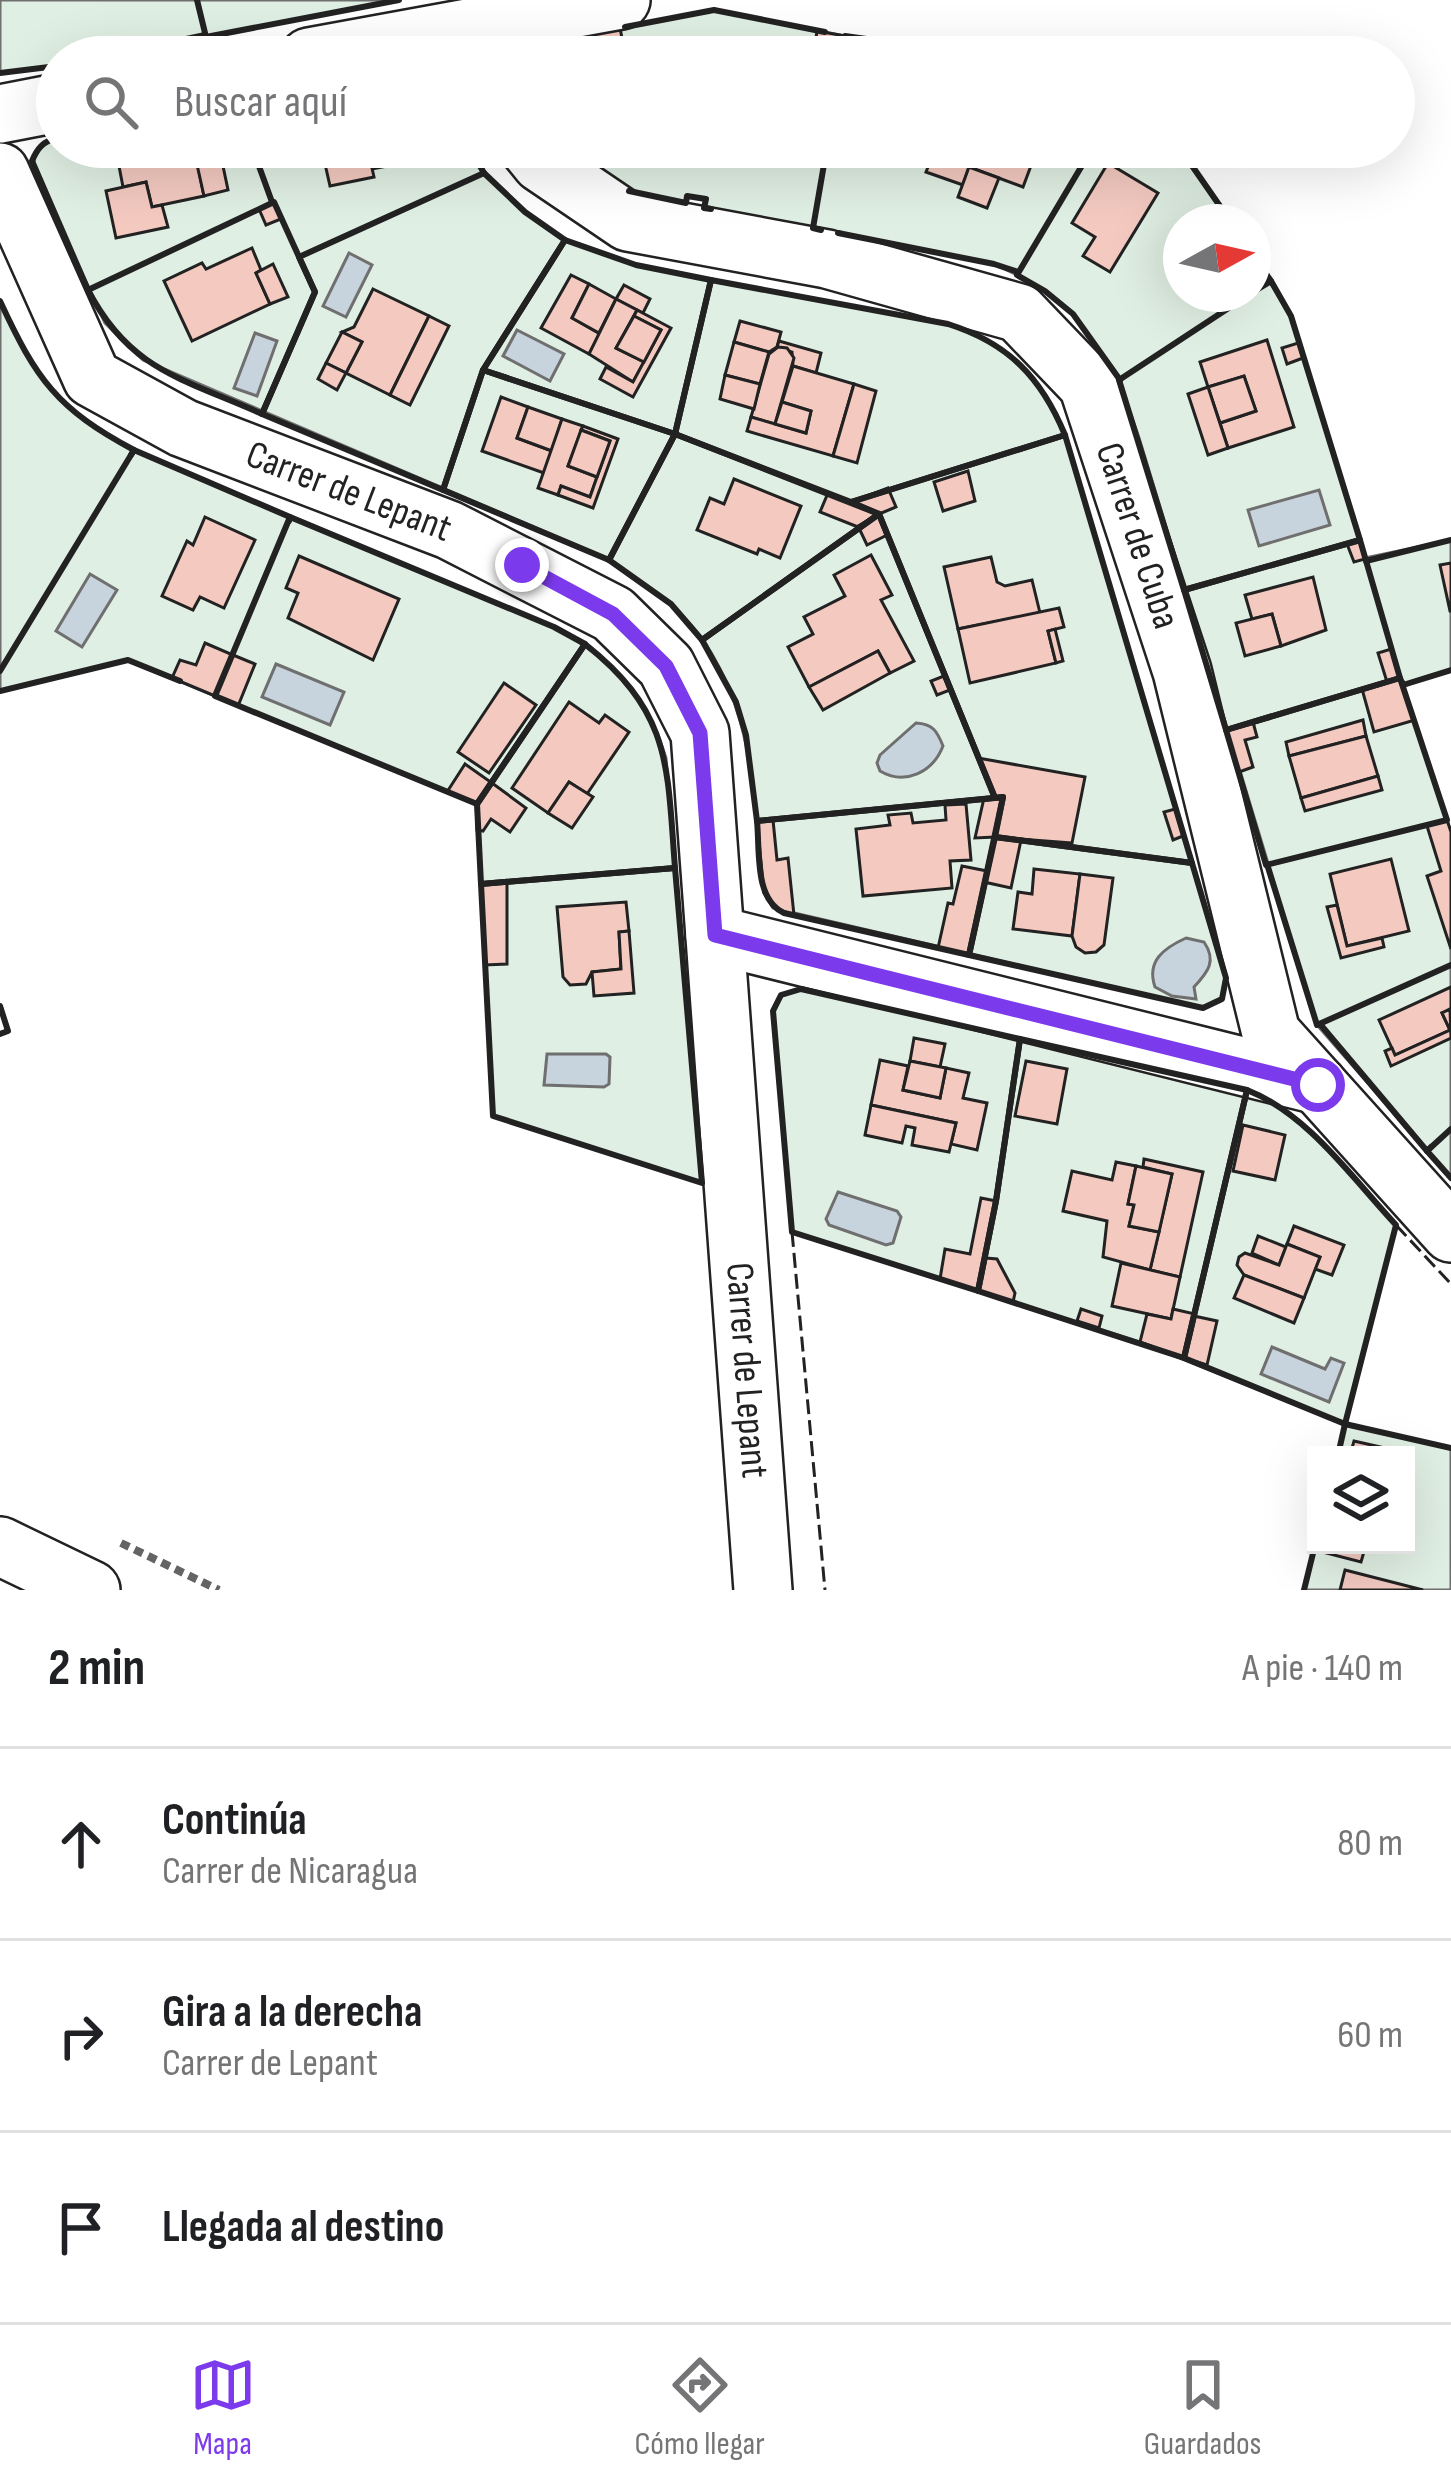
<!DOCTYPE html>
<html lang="es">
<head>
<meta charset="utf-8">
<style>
  :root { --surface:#fff; --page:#f2f2f2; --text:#202124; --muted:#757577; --line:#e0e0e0; --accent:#7c3aed }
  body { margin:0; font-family:"Sofia Sans Condensed",sans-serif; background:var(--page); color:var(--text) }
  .controls { position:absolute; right:36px; bottom:36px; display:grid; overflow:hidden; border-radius:0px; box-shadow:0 12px 48px #0002 }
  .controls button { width:108px; height:108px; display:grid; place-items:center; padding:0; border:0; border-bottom:3px solid var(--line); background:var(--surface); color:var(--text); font:60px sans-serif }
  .compass { position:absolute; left:1163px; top:204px; width:108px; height:108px; border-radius:50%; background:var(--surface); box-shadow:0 12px 48px #0002; rotate:82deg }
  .stop { position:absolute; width:36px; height:36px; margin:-27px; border:9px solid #7c3aed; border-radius:50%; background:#fff }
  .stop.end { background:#7c3aed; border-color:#fff; box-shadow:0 3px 12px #0008 }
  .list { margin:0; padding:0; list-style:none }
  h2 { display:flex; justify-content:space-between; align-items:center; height:156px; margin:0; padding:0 48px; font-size:51px }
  h2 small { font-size:39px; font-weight:400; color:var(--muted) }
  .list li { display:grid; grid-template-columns:78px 1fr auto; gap:36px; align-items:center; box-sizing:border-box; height:192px; padding:0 48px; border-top:3px solid var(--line) }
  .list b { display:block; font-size:45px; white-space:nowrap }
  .list p { margin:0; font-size:39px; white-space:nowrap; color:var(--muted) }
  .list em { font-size:39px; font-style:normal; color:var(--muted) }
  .icon { flex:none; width:66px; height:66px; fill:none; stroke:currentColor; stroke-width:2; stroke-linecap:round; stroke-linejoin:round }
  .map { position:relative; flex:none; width:1451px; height:1590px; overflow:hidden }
  .search { position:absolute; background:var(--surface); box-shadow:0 12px 48px #0002; left:36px; right:36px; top:36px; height:132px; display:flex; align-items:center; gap:30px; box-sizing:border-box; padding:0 42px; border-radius:66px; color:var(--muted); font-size:45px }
  .sheet { height:732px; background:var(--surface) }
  nav { display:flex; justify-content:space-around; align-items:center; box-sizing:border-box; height:168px; border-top:3px solid var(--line); background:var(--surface); font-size:33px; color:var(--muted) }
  nav a { display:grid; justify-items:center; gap:6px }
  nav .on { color:var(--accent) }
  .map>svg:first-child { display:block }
  .green { fill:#e0efe3; stroke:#6f6f6f; stroke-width:3 }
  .water { fill:#c7d3dd; stroke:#6f6f6f; stroke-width:3 }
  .building { fill:#f3c9c0; stroke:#222; stroke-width:3 }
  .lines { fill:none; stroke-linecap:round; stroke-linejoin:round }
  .minor-casing { stroke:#222; stroke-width:62 }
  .path { stroke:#646464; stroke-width:8; stroke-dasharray:9 6; stroke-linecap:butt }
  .minor { stroke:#fff; stroke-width:57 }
  .fence { stroke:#222; stroke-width:3; stroke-dasharray:15 6; stroke-linecap:butt }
  .wall { stroke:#222; stroke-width:6 }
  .route { stroke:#7c3aed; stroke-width:15 }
  .labels { text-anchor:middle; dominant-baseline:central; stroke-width:9; stroke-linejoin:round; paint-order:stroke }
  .street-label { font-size:39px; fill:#222; stroke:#fff }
</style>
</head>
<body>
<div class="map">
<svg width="1451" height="1590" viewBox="0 0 1451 1590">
  <rect width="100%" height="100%" fill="#fff"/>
  <g class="green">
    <polygon points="0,0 399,0 102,57 57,57 57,66 0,73"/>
    <polygon points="714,10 845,36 996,57 512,57 526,46"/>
    <path d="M 57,138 L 57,147 L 469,147 L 484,173 L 525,212 L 565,240 L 636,265 L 948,324 C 1008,343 1041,377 1065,435 L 1226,978 L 1222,999 L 1203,1008 L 773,908 L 764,893 C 754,792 753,675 669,603 C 650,587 629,574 609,559 L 143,360 L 105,323 L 35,172 C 31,155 39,142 57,138 Z"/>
    <polygon points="556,147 1179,147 1231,222 1181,222 1181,294 1253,294 1253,255 1291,316 1365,558 1451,540 1451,670 1403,686 1451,832 1451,1178 1317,1025 1140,441 1119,380 1073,314 1045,291 1017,275 994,264 704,208 705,199 688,196 686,203 634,194"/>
    <path d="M 0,301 C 36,379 57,409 134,450 L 554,627 C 610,658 647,696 666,758 L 702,1183 L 493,1116 L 476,804 L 128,660 L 0,691 Z"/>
    <path d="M 801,989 L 1247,1090 C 1308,1114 1352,1178 1396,1225 L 1346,1424 L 1451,1448 L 1451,1590 L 1304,1590 L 1316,1541 L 1316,1545 L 1406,1545 L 1406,1455 L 1338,1455 L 1345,1424 L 1140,1342 L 792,1232 L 773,1011 L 781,995 Z"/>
  </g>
  <g class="water">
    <polygon points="349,253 372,265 346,317 323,306"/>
    <polygon points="517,330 564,354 550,381 503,356"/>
    <polygon points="255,333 277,341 257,396 234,388"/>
    <polygon points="1319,490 1330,525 1259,546 1248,510"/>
    <polygon points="90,574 117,590 82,647 56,631"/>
    <polygon points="276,664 344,692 330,725 262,697"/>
    <path d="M 916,723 C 933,724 937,731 943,746 C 933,772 905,786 880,771 L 877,763 L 880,755 Z"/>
    <path d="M 1186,938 L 1204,942 C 1217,961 1208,972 1194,987 L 1196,999 L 1172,996 L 1155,987 C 1146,961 1164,948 1186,938 Z"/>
    <polygon points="547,1054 606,1054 610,1057 609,1084 604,1087 544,1085"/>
    <polygon points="838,1192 897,1211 901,1217 893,1243 886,1245 829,1225 826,1219"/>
    <polygon points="1272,1347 1325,1369 1331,1358 1344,1363 1329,1402 1261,1374"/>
  </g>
  <g class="building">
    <polygon points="620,28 623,43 597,48 595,33"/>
    <polygon points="817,31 845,36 842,57 813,57"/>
    <polygon points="704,39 743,46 741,57 690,57 690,50 702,52"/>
    <polygon points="743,46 801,56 801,57 741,57"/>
    <polygon points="181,147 194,147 204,196 152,207 146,182 123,187 118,161"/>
    <polygon points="219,147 228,190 204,196 194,151"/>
    <polygon points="322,147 409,147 384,152 387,166 372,169 369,155 325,164"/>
    <polygon points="409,147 424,147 427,158 387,166 384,152"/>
    <polygon points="936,147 1030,147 1028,153 1035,155 1023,187 969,167 963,185 926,172"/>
    <polygon points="369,155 374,177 330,186 325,164"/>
    <polygon points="1108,163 1158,193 1110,272 1083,256 1095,237 1072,223"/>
    <polygon points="969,167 999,178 987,208 958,197"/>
    <polygon points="146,182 152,207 162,205 168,227 116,238 106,191"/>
    <polygon points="274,202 281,219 266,225 259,209"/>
    <polygon points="252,248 261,270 256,273 270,304 192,341 164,281 202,263 206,269"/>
    <polygon points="273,264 288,297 270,304 256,273"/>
    <polygon points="571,275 589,284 572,318 600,334 589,354 541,328"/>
    <polygon points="589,284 616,299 599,333 572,318"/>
    <polygon points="624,285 650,299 643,313 616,299"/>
    <polygon points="373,289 429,316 390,395 346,373 362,342 342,332 354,327"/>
    <polygon points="616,299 637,310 616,348 644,362 633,382 589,354"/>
    <polygon points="637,310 671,328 633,397 600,379 606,367 633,382 661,330 634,316"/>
    <polygon points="429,316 449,326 410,405 390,395"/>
    <polygon points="634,316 661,330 644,362 616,348"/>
    <polygon points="740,321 781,332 777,347 769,352 734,342"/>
    <polygon points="342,332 362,342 346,373 326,363"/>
    <polygon points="1267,340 1294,427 1228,448 1220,423 1256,411 1244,376 1208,387 1200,362"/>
    <polygon points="779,341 821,353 816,373 793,366 792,352 777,347"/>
    <polygon points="734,342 769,352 760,384 725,375"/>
    <polygon points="1298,343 1303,358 1287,364 1282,348"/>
    <polygon points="778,347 787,348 794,358 775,424 751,417 769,354"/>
    <polygon points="326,363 346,373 337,390 318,379"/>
    <polygon points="793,366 854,384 833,456 747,431 751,417 806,433 811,411 782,402"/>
    <polygon points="725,375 760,384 754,409 720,399"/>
    <polygon points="1244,376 1256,411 1220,423 1208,387"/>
    <polygon points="854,384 876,391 857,463 833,456"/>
    <polygon points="1208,387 1228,448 1208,455 1188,394"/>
    <polygon points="501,397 528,407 517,438 552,451 544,473 482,451"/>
    <polygon points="782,402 811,411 806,433 775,424"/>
    <polygon points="528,407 562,419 552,451 517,438"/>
    <polygon points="562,419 583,426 568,466 597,477 590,497 561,486 558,495 538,488"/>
    <polygon points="583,426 618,439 593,508 558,495 561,486 590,497 597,477 610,441 581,430"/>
    <polygon points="581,430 610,441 597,477 568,466"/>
    <polygon points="968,471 975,501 943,511 934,482"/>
    <polygon points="734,479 801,506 780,558 759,549 757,554 697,530 710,498 724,504"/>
    <polygon points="888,488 896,507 879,514 851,502"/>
    <polygon points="828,493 851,502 879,514 858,527 820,512"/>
    <polygon points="879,514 887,535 867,545 858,526"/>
    <polygon points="205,517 255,540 224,608 200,597 193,610 162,596 187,541 193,545"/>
    <polygon points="1360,540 1365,559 1354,562 1347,544"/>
    <polygon points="871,555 892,595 881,600 914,661 890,673 878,651 809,687 788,647 813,634 804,617 845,596 834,575"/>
    <polygon points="299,556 399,599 373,660 288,618 298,593 286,588"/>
    <polygon points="991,557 997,582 1005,586 1032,580 1040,613 958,629 944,567"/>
    <polygon points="1451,563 1451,611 1450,611 1440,565"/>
    <polygon points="1313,577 1326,630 1281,646 1272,614 1252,619 1245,595"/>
    <polygon points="1059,608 1064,627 1048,631 1056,663 970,683 958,629"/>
    <polygon points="1272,614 1281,646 1245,656 1236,623"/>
    <polygon points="1055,629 1063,661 1056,663 1048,631"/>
    <polygon points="205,643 233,655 215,696 172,678 180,660 196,665"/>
    <polygon points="1391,649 1400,678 1387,682 1378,653"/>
    <polygon points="878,651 890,673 823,710 809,687"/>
    <polygon points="233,655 255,664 238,706 215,696"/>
    <polygon points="944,676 950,690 937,695 931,681"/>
    <polygon points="1400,678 1415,720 1374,732 1362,689"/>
    <polygon points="504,683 536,705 489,773 458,752"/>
    <polygon points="569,702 599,723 605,715 629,732 587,794 569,782 548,813 512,788"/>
    <polygon points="1363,720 1366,736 1289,756 1286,742"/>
    <polygon points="1253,722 1257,737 1245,740 1253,767 1239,772 1226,730"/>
    <polygon points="1366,736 1378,776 1301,798 1289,756"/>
    <polygon points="978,758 1085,777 1072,843 995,837 1003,797 995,798"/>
    <polygon points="465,764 492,783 477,804 447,792"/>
    <polygon points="1378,776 1382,790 1305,811 1301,798"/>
    <polygon points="569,782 593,797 572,828 548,813"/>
    <polygon points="492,783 526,808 510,832 491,819 483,831 477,830 477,804"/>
    <polygon points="1003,797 995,837 975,838 984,798"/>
    <polygon points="966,804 971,860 950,861 952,888 863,896 856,829 890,825 888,815 911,813 913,823 946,820 945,805"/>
    <polygon points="1175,809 1183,836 1173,840 1164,812"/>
    <polygon points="773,820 777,860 788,858 794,915 776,909 764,893 757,821"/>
    <polygon points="1447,820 1451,832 1451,949 1427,876 1441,871 1427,826"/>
    <polygon points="995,837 1021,840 1011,888 984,882"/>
    <polygon points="1391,859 1409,931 1347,946 1330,874"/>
    <polygon points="962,866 987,871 969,955 938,948 948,903 953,904"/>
    <polygon points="1034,869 1080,874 1072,936 1013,929 1018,892 1032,894"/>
    <polygon points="1080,874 1113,878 1104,945 1096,952 1085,953 1076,947 1072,936"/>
    <polygon points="507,882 507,964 485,965 481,884"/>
    <polygon points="626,902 629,931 619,932 621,969 592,972 586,984 570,985 563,977 557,907"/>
    <polygon points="1337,905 1347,946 1382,938 1384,947 1341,958 1327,907"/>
    <polygon points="629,931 634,993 594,996 592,972 621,969 619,932"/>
    <polygon points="1451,987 1451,1010 1442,1013 1450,1030 1395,1055 1379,1020"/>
    <polygon points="1450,1009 1451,1038 1391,1066 1385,1051 1392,1048 1395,1055 1450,1030 1442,1013"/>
    <polygon points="914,1038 945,1044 940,1067 910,1061"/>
    <polygon points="880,1060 908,1066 903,1090 940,1098 946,1068 969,1073 963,1098 987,1103 977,1150 951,1144 956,1123 871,1105"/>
    <polygon points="910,1061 946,1068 940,1098 903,1090"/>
    <polygon points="1026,1061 1067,1069 1057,1124 1015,1116"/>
    <polygon points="871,1105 956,1123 949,1152 912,1145 915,1128 906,1126 902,1143 865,1135"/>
    <polygon points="1243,1125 1285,1135 1275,1180 1233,1171"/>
    <polygon points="1144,1159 1203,1172 1180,1277 1150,1270 1172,1174 1143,1167"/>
    <polygon points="1116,1162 1136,1166 1128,1204 1134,1205 1129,1226 1159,1232 1150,1270 1103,1257 1107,1221 1063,1211 1072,1171 1112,1180"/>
    <polygon points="1136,1166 1172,1174 1159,1232 1129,1226 1134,1205 1128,1204"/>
    <polygon points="981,1198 996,1201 978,1291 940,1279 945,1249 970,1254"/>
    <polygon points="1294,1226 1344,1245 1332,1275 1315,1269 1320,1257 1287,1244"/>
    <polygon points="1258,1236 1286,1247 1279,1265 1252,1253"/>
    <polygon points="1287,1244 1320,1257 1304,1298 1244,1275 1237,1265 1239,1257 1245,1253 1279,1265"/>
    <polygon points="986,1258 997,1259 1015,1293 1013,1302 978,1291"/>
    <polygon points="1121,1263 1180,1277 1171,1319 1112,1306"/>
    <polygon points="1244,1275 1304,1298 1294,1323 1234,1298"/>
    <polygon points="1081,1309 1102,1316 1099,1328 1077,1321"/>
    <polygon points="1173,1309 1195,1314 1184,1358 1140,1342 1147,1314 1171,1319"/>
    <polygon points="1194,1316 1217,1321 1207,1365 1184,1358"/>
    <polygon points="1354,1441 1389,1449 1388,1455 1350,1455"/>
    <polygon points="1328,1545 1366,1545 1361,1562 1326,1553"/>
    <polygon points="1345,1570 1423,1590 1340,1590"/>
  </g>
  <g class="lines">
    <defs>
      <g id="minor">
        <polyline points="309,57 621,0"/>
        <polyline points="0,114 57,103"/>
        <path id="s1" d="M 528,147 L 541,163 L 628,222 L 827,259 L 1019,313 L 1088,385 L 1182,671 L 1271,1033 L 1451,1233"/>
        <path id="s2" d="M 0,172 L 92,378 L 183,428 L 449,530 L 613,614 L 666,666 L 700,733 L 763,1590"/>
        <polyline points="715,935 1318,1085"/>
        <polyline points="0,1546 91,1590"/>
      </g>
    </defs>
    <use href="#minor" class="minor-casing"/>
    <polyline class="path" points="121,1543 219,1590"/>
    <use href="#minor" class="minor"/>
    <g class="fence">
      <polyline points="1396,1225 1451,1284"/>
      <polyline points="792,1232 825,1590"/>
    </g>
    <g class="wall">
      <polyline points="197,0 206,37 399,0"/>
      <polyline points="625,27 714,10 825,32"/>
      <polyline points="844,39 845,36 996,57"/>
      <polyline points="102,57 205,35"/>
      <polyline points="512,57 517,50 536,44"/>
      <polyline points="0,73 57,66"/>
      <path d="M 57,138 C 43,141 37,149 32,161 L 88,290"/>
      <polyline points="252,147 272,202"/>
      <polyline points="469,147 484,173"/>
      <polyline points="1093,147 1017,275 1045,291 1073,314 1120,380"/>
      <polyline points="1179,147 1231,222"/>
      <polygon points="484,173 525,212 565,240 483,370 443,490 262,414 315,292 299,257"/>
      <polyline points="629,191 686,203 687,196 706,199 704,208 711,209"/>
      <path d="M 274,202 L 315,292 L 262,414 C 184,379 130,371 88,290 Z"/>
      <polyline points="821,230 813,228 827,147"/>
      <polyline points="838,233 994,264 1018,272"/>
      <polygon points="565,240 636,265 711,280 675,434 483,370"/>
      <polyline points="1253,255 1271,281 1268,282"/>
      <path d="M 711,280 L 948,324 C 1008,343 1041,377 1065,435 L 851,502 L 675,434 Z"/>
      <polyline points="1250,294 1119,380 1184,590 1360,540 1291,316 1271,281 1253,292"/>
      <path d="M 0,301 C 36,379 57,409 134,450 L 131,455"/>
      <polygon points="483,370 675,434 609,560 443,490"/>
      <polygon points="675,434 879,514 702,640 671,604 609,560"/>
      <polygon points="1065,435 1192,863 995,837 1003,797 995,798 879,514 851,502"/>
      <polygon points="879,514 995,798 757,821 746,735 736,702 702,640"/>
      <polygon points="290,517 554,627 585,644 477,804 215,696"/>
      <polygon points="1360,540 1400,678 1226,730 1184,590"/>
      <polyline points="1366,561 1451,540"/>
      <path d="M 585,644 C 672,713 667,766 675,868 L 481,884 L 477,804 Z"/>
      <polyline points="0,671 134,450 290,517 289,521"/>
      <polygon points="1400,678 1447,820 1266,865 1226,730"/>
      <polyline points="1402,682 1403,685 1451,670"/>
      <polyline points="0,691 128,660 180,681"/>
      <path d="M 1003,797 L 969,955 L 784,913 C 754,899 760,851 757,821 Z"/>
      <polygon points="995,837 1192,863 1226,978 1222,999 1203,1008 969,955"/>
      <polyline points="1267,864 1317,1025 1451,965"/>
      <polygon points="675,868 702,1183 493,1116 481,884"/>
      <polygon points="801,989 1020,1039 996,1201 978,1291 792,1232 773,1011 781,995"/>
      <polyline points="0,1006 8,1031 0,1034"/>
      <polyline points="1320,1024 1427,1151 1451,1129"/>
      <polygon points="1020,1039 1247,1090 1184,1358 978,1291 996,1201"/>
      <path d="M 1247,1090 C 1308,1114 1352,1178 1396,1225 L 1345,1424 L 1184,1358 Z"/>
      <polyline points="1431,1147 1427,1151 1451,1178"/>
      <polyline points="1338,1455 1345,1424 1451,1448"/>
      <polyline points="1304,1590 1316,1541"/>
    </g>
  </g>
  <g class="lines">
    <polyline class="route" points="522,565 613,614 666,666 700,733 715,935 1318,1085"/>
  </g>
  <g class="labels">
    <g class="street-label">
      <text stroke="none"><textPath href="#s2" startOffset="507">Carrer de Lepant</textPath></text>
      <text stroke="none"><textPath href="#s1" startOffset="786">Carrer de Cuba</textPath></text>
      <text stroke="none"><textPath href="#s2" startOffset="1587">Carrer de Lepant</textPath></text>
    </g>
  </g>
</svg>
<div class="controls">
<button><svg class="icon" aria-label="layers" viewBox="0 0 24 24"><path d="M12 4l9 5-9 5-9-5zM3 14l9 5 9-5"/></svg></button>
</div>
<svg class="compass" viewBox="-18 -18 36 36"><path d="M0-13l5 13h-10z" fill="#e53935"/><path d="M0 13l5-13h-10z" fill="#757577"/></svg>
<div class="stop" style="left:1318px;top:1085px"></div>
<div class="stop end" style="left:522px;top:565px"></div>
<div class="search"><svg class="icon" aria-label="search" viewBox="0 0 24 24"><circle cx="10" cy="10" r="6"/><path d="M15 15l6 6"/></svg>Buscar aquí</div>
</div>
<section class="sheet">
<h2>2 min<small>A pie · 140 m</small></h2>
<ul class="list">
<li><svg class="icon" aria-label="ahead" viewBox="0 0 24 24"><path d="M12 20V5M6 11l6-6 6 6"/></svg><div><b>Continúa</b><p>Carrer de Nicaragua</p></div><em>80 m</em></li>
<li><svg class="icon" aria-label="right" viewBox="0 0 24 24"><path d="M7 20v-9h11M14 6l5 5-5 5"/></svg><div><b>Gira a la derecha</b><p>Carrer de Lepant</p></div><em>60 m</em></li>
<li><svg class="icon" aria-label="arrive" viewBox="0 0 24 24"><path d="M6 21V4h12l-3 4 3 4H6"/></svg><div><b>Llegada al destino</b></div></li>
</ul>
</section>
<nav>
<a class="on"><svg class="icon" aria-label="map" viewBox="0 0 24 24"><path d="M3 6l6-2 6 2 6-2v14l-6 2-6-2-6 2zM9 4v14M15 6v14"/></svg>Mapa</a>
<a><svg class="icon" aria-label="directions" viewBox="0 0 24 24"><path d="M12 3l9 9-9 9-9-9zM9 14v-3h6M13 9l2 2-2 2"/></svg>Cómo llegar</a>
<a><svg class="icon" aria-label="saved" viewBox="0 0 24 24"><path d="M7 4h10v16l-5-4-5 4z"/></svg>Guardados</a>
</nav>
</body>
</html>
